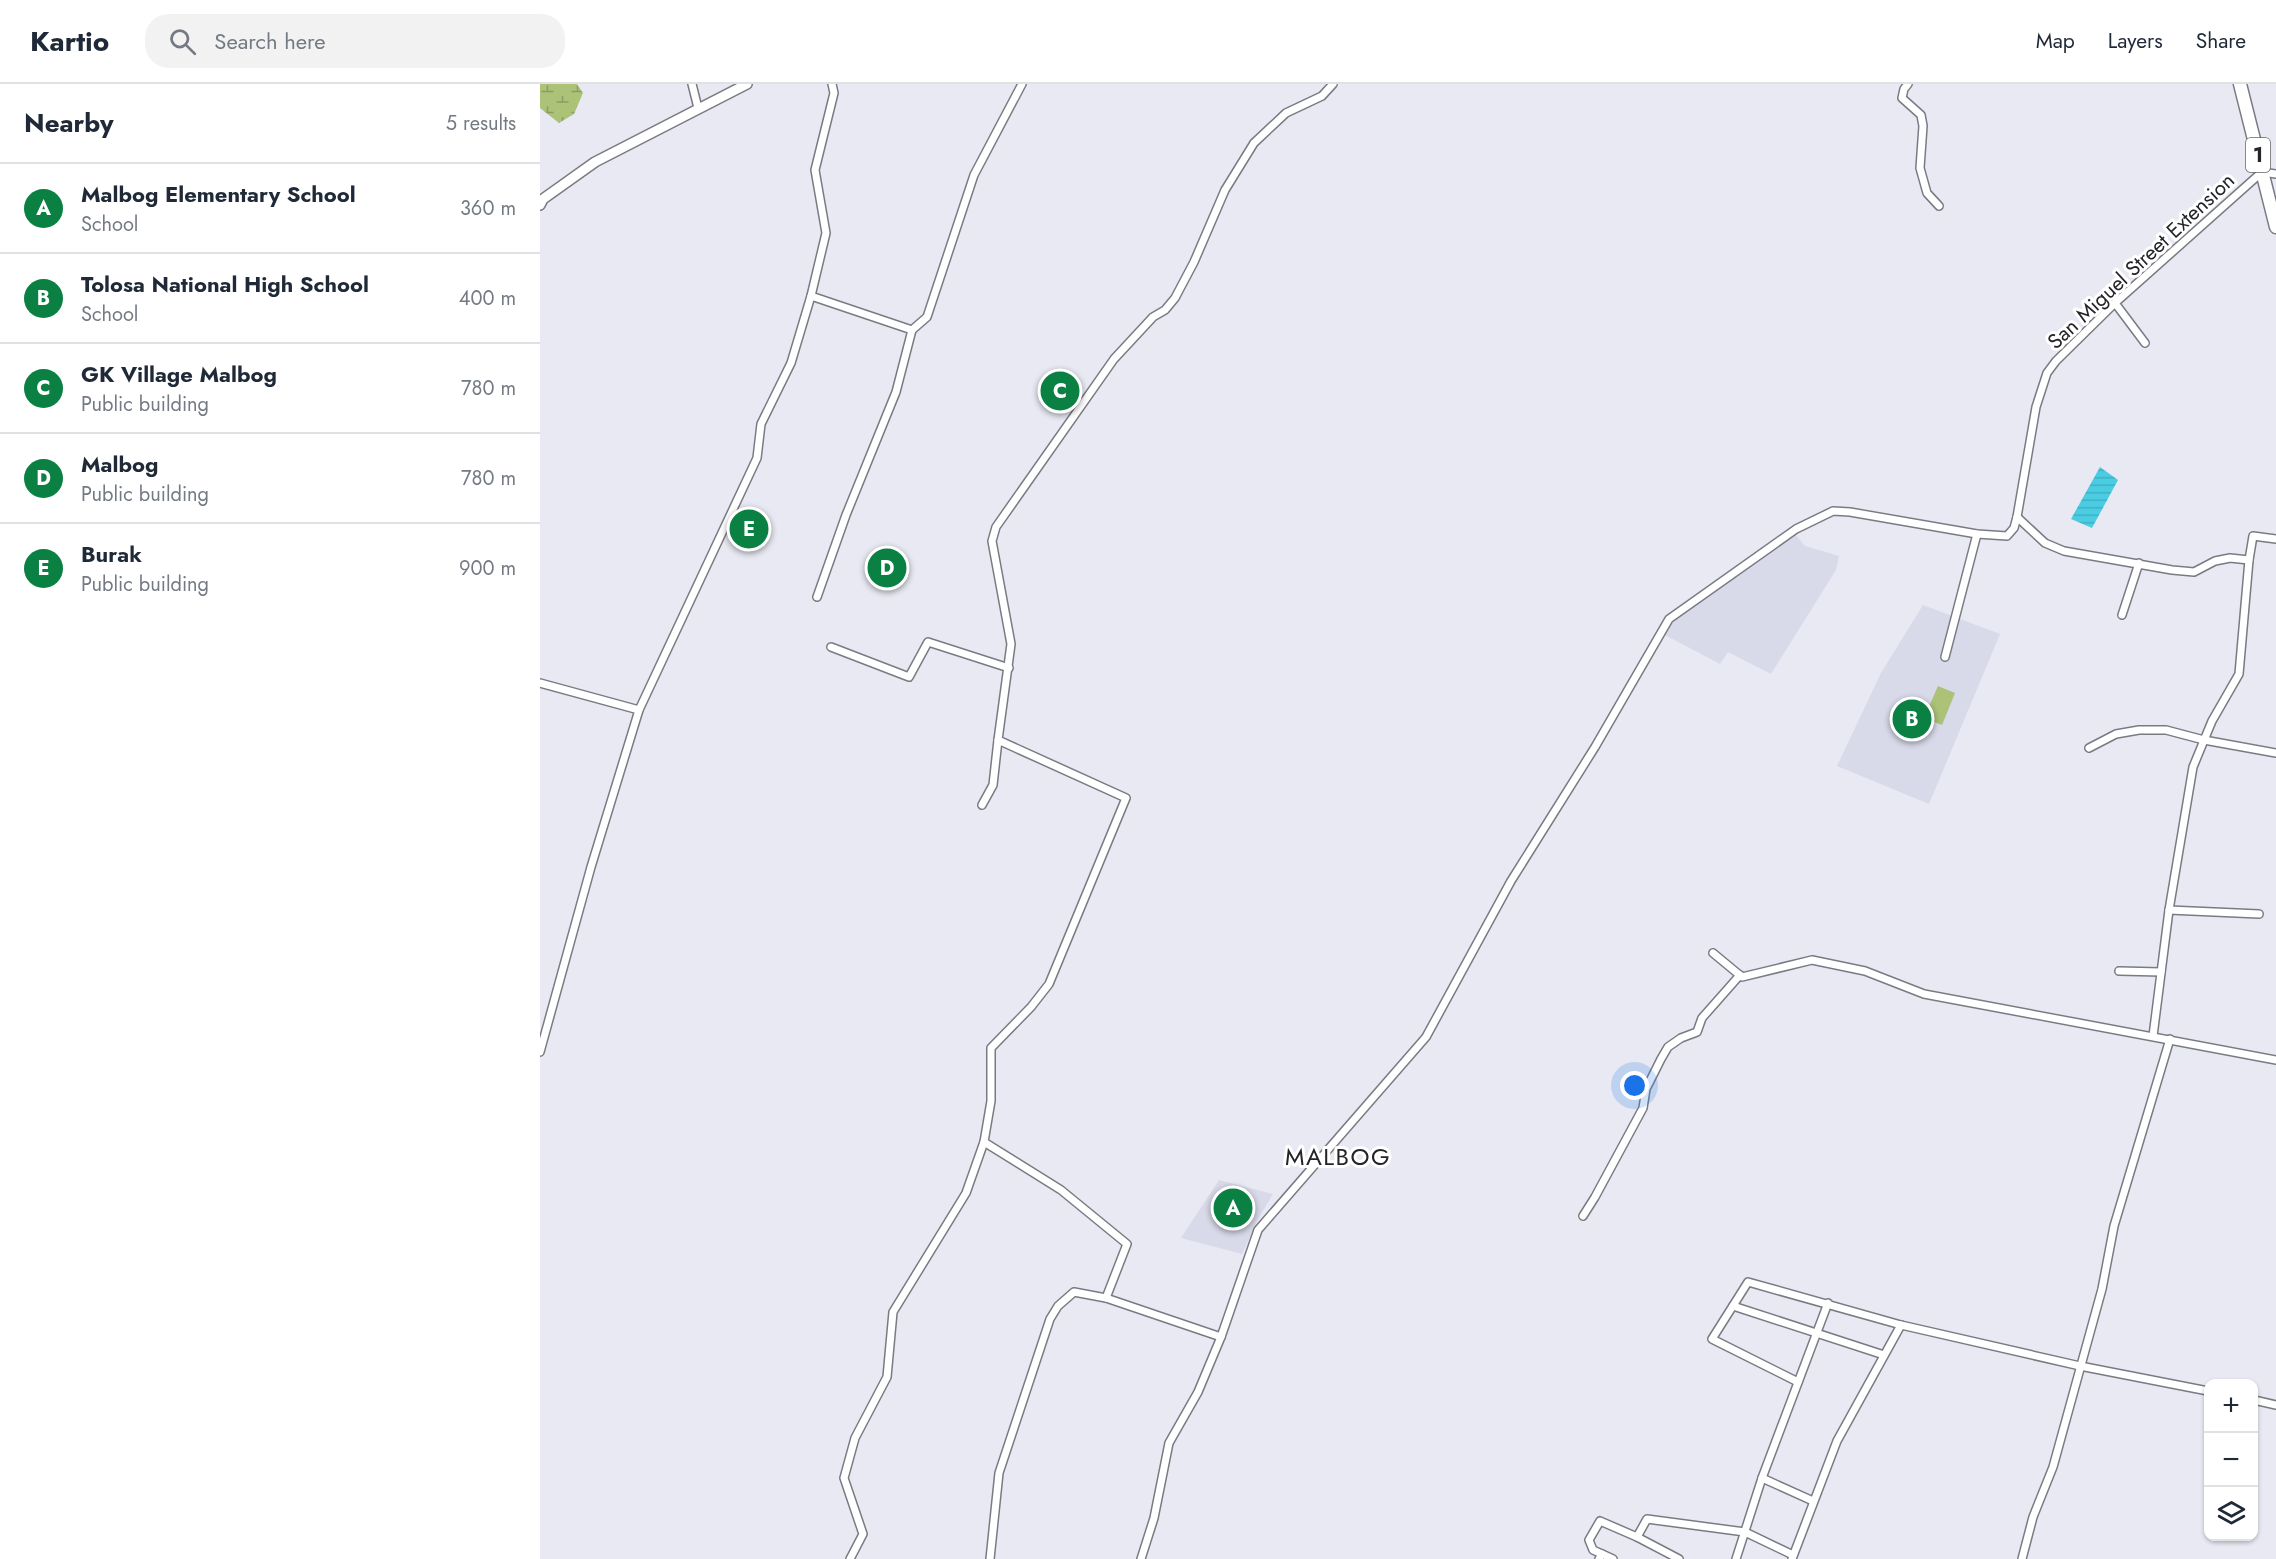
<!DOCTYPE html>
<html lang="en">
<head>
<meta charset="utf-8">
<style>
  :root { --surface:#fff; --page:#f2f2f3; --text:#1f2937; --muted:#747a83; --line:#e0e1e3; --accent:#0b8043 }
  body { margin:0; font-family:Jost,sans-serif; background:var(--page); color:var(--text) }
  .controls { position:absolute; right:18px; bottom:18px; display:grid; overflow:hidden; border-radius:12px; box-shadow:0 2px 4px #0004 }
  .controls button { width:54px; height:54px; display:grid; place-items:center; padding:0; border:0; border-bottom:2px solid var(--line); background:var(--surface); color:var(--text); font:30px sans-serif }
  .you { position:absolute; left:1095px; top:1002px; width:21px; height:21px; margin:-15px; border:4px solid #fff; border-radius:50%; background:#1a73e8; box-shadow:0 0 0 9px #1a73e833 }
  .badge { display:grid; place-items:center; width:39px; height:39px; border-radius:50%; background:var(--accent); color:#fff; font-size:20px; font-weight:700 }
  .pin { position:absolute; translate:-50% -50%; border:3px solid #fff; box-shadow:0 2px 6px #0006 }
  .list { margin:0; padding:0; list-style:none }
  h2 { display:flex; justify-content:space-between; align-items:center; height:78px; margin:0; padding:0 24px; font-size:26px }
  h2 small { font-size:20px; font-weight:400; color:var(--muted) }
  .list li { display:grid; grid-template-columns:39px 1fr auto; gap:18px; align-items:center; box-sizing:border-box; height:90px; padding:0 24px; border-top:2px solid var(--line) }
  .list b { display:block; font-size:22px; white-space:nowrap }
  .list p { margin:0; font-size:20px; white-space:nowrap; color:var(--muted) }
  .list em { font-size:20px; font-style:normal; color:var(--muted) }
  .icon { flex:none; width:33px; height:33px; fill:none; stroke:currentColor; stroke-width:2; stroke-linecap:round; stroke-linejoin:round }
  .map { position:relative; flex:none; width:1736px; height:1475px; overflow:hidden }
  header { display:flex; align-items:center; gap:36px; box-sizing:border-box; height:84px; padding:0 30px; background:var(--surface); border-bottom:2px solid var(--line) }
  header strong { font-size:28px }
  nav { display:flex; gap:33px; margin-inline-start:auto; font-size:21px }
  .search { width:420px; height:54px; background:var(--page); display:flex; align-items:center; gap:15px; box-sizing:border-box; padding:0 21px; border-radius:24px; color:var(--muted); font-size:22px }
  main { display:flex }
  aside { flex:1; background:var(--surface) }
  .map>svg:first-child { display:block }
  .built { fill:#d8dae9 }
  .grass { fill:#abc277 }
  .wetland { fill:url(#wetland-marsh) }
  .water { fill:url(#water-rules) }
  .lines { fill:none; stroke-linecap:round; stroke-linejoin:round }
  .minor-casing { stroke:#7a7b82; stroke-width:10 }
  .tertiary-casing { stroke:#7a7b82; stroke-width:12 }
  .trunk-casing { stroke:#7a7b82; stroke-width:15 }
  .minor { stroke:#fff; stroke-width:7 }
  .tertiary { stroke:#fff; stroke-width:9 }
  .trunk { stroke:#fff; stroke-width:12 }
  .labels { text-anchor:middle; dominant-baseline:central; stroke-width:6; stroke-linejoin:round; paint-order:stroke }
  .shield { fill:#fff; stroke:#656668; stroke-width:1.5 }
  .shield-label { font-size:20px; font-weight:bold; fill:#232427 }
  .street-label { font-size:21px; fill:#232427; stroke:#fff }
  .quarter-label { font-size:24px; letter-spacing:1.5px; fill:#232427; stroke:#fff }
</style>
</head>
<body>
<header>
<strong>Kartio</strong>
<div class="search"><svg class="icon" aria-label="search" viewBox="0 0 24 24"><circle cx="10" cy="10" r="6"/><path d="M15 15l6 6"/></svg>Search here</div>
<nav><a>Map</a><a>Layers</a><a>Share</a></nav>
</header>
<main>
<aside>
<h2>Nearby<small>5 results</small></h2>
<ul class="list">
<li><span class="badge">A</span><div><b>Malbog Elementary School</b><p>School</p></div><em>360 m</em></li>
<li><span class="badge">B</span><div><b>Tolosa National High School</b><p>School</p></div><em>400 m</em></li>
<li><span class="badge">C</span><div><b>GK Village Malbog</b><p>Public building</p></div><em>780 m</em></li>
<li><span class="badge">D</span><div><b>Malbog</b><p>Public building</p></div><em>780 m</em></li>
<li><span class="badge">E</span><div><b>Burak</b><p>Public building</p></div><em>900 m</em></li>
</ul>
</aside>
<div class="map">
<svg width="1736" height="1475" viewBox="0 0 1736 1475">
  <defs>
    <pattern id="wetland-marsh" width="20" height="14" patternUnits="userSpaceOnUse" patternTransform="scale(1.5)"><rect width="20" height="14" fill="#abc277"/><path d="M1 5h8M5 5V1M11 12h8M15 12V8" fill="none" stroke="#8b9d62"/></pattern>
    <pattern id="water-rules" width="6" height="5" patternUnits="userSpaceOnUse" patternTransform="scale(1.5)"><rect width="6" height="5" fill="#4acde3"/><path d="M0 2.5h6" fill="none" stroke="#40b0c3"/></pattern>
  </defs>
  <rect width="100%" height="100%" fill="#e8e9f2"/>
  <g class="built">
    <polygon points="1256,451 1265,462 1299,472 1296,486 1231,590 1188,568 1180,580 1125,551 1132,537"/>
    <polygon points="1383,521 1460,550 1389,720 1297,682 1341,589"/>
    <polygon points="679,1096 733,1110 717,1137 702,1170 641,1154"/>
  </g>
  <polygon class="grass" points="1398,602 1415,609 1402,641 1384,634"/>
  <polygon class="wetland" points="0,0 37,0 43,9 34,30 19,39 0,24"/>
  <polygon class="water" points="1560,383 1578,396 1552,444 1531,435"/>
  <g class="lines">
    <defs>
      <g id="minor">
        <polyline points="152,0 158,24"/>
        <polyline points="1368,0 1364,5 1362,14 1381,31 1383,42 1380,84 1387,109 1399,122"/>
        <polyline points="271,212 372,246 356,308 306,431 277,513"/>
        <polyline points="1575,219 1605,259"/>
        <polyline points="372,246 387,233 434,91 482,0"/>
        <polyline points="1477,433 1505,459 1524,467 1632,486 1654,488 1675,477 1690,474 1709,476"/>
        <polyline points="1582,531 1599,479"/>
        <polyline points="291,563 369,593 388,558 469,584"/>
        <polyline points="1405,573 1437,450"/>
        <polyline points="0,599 99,626"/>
        <polyline points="1549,664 1576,650 1599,646 1626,646 1664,656 1736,669"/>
        <polyline points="442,721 453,701 458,656"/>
        <polyline points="1629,826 1719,830"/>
        <polyline points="1173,869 1202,893 1272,876 1325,887 1384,910 1736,976"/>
        <polyline points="1579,887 1621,888"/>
        <polyline points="1613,952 1629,826 1653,683 1672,637 1699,590 1709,476 1713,452 1736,455"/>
        <polyline points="0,968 51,783 99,626 217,374 221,340 251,279 271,212 286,149 275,86 294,9 292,0"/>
        <polyline points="1043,1132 1055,1113 1103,1024 1106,1005 1121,975 1128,963 1141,954 1157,948 1162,934 1200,891"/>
        <polyline points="566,1214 587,1160 521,1106 444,1058 451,1017 451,964 491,923 509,900 586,714 458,656 471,560 452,457 456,443 574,275 613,233 625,226 635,214 654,178 685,106 714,59 746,29 782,12 793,0"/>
        <polyline points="1193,1222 1344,1271"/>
        <polyline points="1258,1298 1172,1255 1208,1198 1361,1241 1540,1282 1668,1307"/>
        <polyline points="1714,1316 1736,1321"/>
        <polyline points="1222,1394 1273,1417"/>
        <polyline points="1062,1470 1053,1466 1049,1456 1060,1437 1097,1453"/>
        <polyline points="310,1475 323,1450 304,1394 315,1354 347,1293 353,1228 426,1109 444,1058"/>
        <polyline points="450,1475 459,1389 510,1235 518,1222 534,1208 566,1214 681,1253"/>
        <polyline points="601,1475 614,1434 629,1359 658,1308 681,1253 718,1146 886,953 971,797 1055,663 1129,535 1256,445 1293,427 1310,428 1437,450 1467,452 1474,444 1477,433 1496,323 1507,289 1516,277 1575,219 1722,88 1736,90"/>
        <polyline points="1059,1475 1062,1470 1073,1475"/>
        <polyline points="1139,1475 1097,1453 1107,1435 1205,1448 1253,1471"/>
        <polyline points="1196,1475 1222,1394 1288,1219"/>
        <polyline points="1252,1475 1297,1357 1361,1241"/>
        <polyline points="1482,1475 1493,1433 1513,1383 1562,1205 1574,1142 1630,955"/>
      </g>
      <polyline id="tertiary" points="0,121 3,115 55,78 207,0"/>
      <polyline id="trunk" points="1700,0 1736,143"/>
    </defs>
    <use href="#minor" class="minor-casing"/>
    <use href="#tertiary" class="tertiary-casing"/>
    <use href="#trunk" class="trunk-casing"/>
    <use href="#minor" class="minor"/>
    <use href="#tertiary" class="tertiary"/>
    <use href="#trunk" class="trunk"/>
  </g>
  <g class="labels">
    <rect class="shield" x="1706" y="54" width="24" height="34" rx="4.5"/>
    <g class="shield-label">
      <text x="1718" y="71">1</text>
    </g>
    <g class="street-label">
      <text transform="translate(1601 177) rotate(-43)">San Miguel Street Extension</text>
    </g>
    <g class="quarter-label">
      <text x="798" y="1072">MALBOG</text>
    </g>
  </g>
</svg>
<div class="controls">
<button>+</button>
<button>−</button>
<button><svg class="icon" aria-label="layers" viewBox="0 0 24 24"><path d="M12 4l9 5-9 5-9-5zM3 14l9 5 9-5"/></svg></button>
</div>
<div class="you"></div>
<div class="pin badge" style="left:693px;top:1124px">A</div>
<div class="pin badge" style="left:1372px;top:635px">B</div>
<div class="pin badge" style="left:520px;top:307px">C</div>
<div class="pin badge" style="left:347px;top:484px">D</div>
<div class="pin badge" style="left:209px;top:445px">E</div>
</div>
</main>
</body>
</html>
